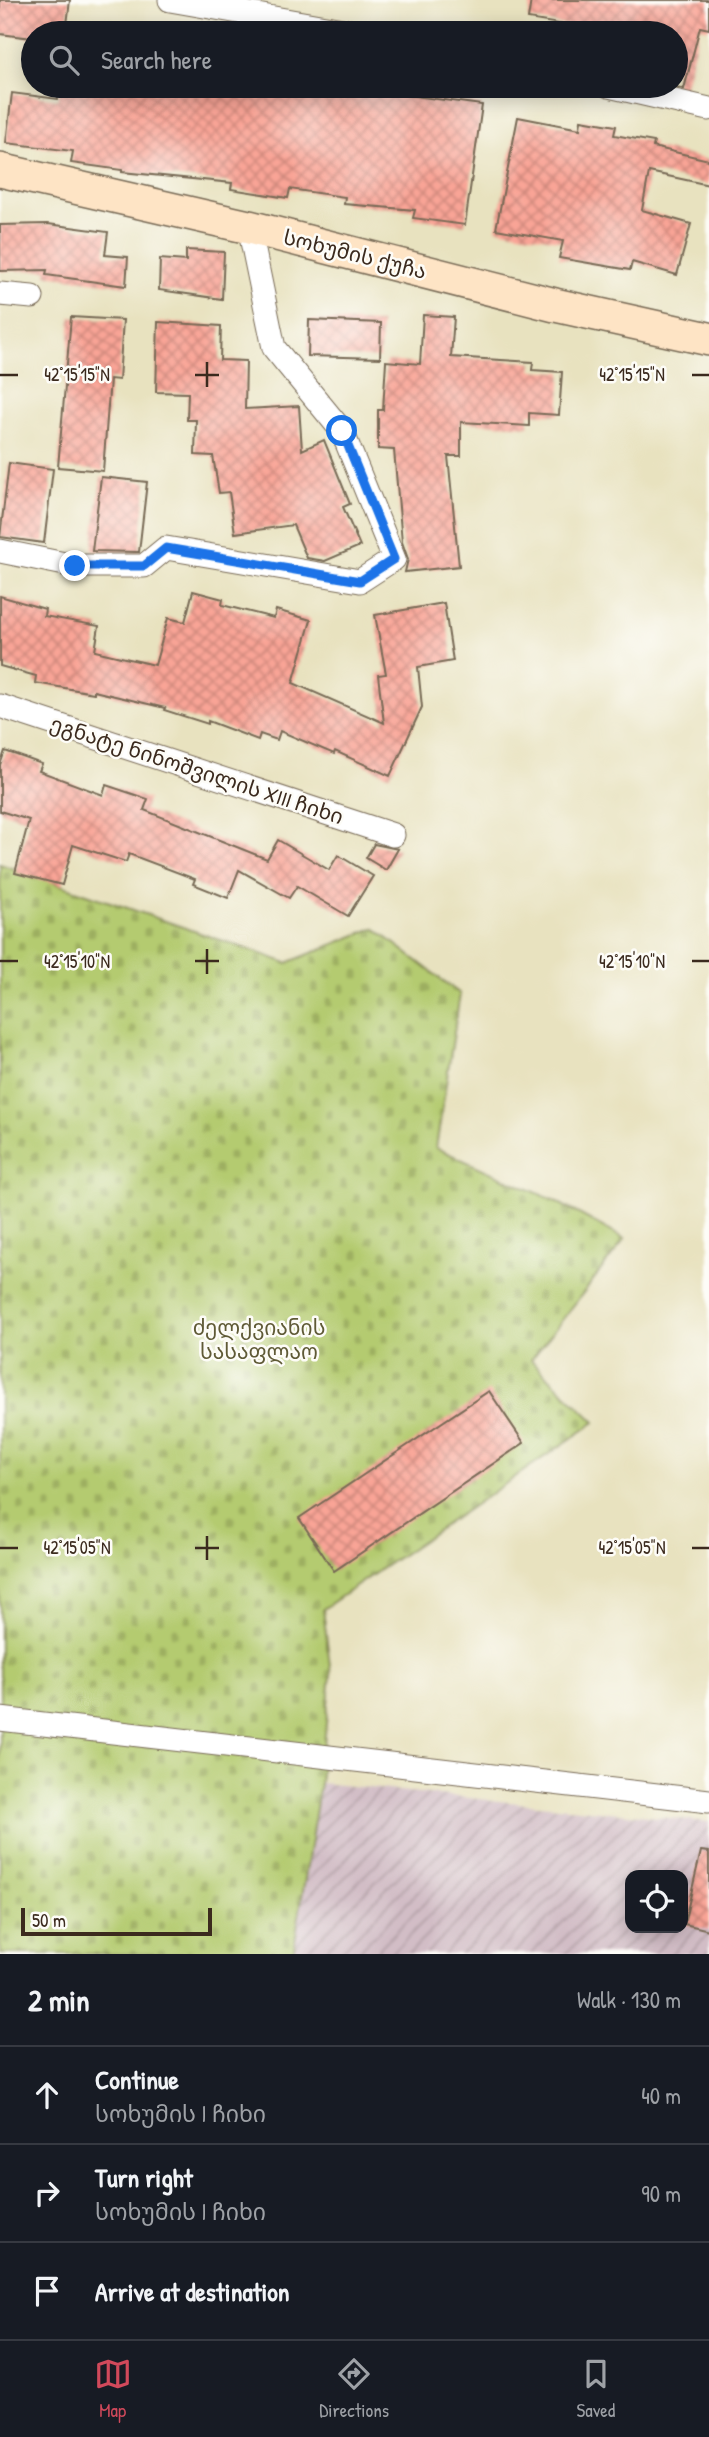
<!DOCTYPE html>
<html lang="en">
<head>
<meta charset="utf-8">
<style>
  :root { --surface:#171b24; --page:#242831; --text:#f1f3f6; --muted:#9ea1a6; --line:#363941; --accent:#d1495b }
  body { margin:0; font-family:"Patrick Hand","Noto Sans Georgian",sans-serif; background:var(--page); color:var(--text) }
  .controls { position:absolute; right:21px; bottom:21px; display:grid; overflow:hidden; border-radius:14px; box-shadow:0 4px 18px #0003 }
  .controls button { width:63px; height:63px; display:grid; place-items:center; padding:0; border:0; border-bottom:2px solid var(--line); background:var(--surface); color:var(--text); font:35px sans-serif }
  .scale { position:absolute; left:21px; bottom:18px; width:191px; box-sizing:border-box; padding-left:7px; border:4px solid #3b2a1e; border-top:0; font-size:19px; line-height:24px; white-space:nowrap; color:#3b2a1e; -webkit-text-stroke:5px #fdfcf7; paint-order:stroke }
  .stop { position:absolute; width:21px; height:21px; margin:-16px; border:5px solid #1a73e8; border-radius:50%; background:#fff }
  .stop.end { background:#1a73e8; border-color:#fff; box-shadow:0 2px 7px #0008 }
  .list { margin:0; padding:0; list-style:none }
  h2 { display:flex; justify-content:space-between; align-items:center; height:91px; margin:0; padding:0 28px; font-size:30px }
  h2 small { font-size:23px; font-weight:400; color:var(--muted) }
  .list li { display:grid; grid-template-columns:46px 1fr auto; gap:21px; align-items:center; box-sizing:border-box; height:98px; padding:0 28px; border-top:2px solid var(--line) }
  .list b { display:block; font-size:26px; white-space:nowrap }
  .list p { margin:0; font-size:23px; white-space:nowrap; color:var(--muted) }
  .list em { font-size:23px; font-style:normal; color:var(--muted) }
  .icon { flex:none; width:38px; height:38px; fill:none; stroke:currentColor; stroke-width:2; stroke-linecap:round; stroke-linejoin:round }
  .map { position:relative; flex:none; width:709px; height:1954px; overflow:hidden }
  .search { position:absolute; background:var(--surface); box-shadow:0 4px 18px #0003; left:21px; right:21px; top:21px; height:77px; display:flex; align-items:center; gap:18px; box-sizing:border-box; padding:0 24px; border-radius:38px; color:var(--muted); font-size:26px }
  .sheet { height:385px; background:var(--surface) }
  nav { display:flex; justify-content:space-around; align-items:center; box-sizing:border-box; height:98px; border-top:2px solid var(--line); background:var(--surface); font-size:19px; color:var(--muted) }
  nav a { display:grid; justify-items:center; gap:4px }
  nav .on { color:var(--accent) }
  .map>svg:first-child { display:block }
  .industrial { fill:url(#industrial-furrows); fill-rule:evenodd }
  .cemetery { fill:url(#cemetery-stones); stroke:#787a46; stroke-width:2 }
  .building { fill:url(#building-cross-hatch) }
  .lines { fill:none; stroke-linecap:round; stroke-linejoin:round }
  .street-casing { stroke:#786a56; stroke-width:25 }
  .secondary-casing { stroke:#786a56; stroke-width:36 }
  .street { stroke:#fff; stroke-width:23 }
  .secondary { stroke:#fee4c5; stroke-width:33 }
  .route { stroke:#1a73e8; stroke-width:9 }
  .ticks { fill:none; stroke:#3b2a1e; stroke-width:2.5 }
  .labels { text-anchor:middle; dominant-baseline:central; stroke-width:5; stroke-linejoin:round; paint-order:stroke }
  .street-label { font-size:21px; fill:#3b2a1e; stroke:#fdfcf7 }
  .park-label { font-size:21px; fill:#5f5a36; stroke:#fdfcf7 }
  .ticks-label { font-size:18px; text-anchor:middle; fill:#3b2a1e; stroke:#fdfcf7; stroke-width:5; stroke-linejoin:round; paint-order:stroke }
</style>
</head>
<body>
<div class="map">
<svg width="709" height="1954" viewBox="0 0 709 1954">
  <defs>
    <pattern id="industrial-furrows" width="10" height="10" patternUnits="userSpaceOnUse" patternTransform="scale(1.75)"><rect width="10" height="10" fill="#d2bdc6"/><path d="M-1 1l2-2M0 10L10 0M9 11l2-2" fill="none" stroke="#ac9aa0"/></pattern>
    <pattern id="cemetery-stones" width="16" height="16" patternUnits="userSpaceOnUse" patternTransform="scale(1.75)"><rect width="16" height="16" fill="#b4cb6f"/><path d="M2 7V4a2 2 0 0 1 4 0v3zM10 15v-3a2 2 0 0 1 4 0v3z" fill="#9cae60"/></pattern>
    <pattern id="building-cross-hatch" width="8" height="8" patternUnits="userSpaceOnUse" patternTransform="scale(1.75)"><rect width="8" height="8" fill="#f9a496"/><path d="M0 0l8 8M0 8l8-8" fill="none" stroke="#cb867a"/></pattern>
  </defs>
  <rect width="100%" height="100%" fill="#fdfcf7"/>
  <filter id="ink" filterUnits="userSpaceOnUse"><feTurbulence type="fractalNoise" baseFrequency=".0143" numOctaves="2"/><feDisplacementMap in="SourceGraphic" scale="14" xChannelSelector="R" yChannelSelector="G"/><feConvolveMatrix kernelMatrix="1 2 1 2 8 2 1 2 1" color-interpolation-filters="sRGB"/></filter>
  <filter id="wash" filterUnits="userSpaceOnUse"><feTurbulence type="fractalNoise" baseFrequency=".00686" numOctaves="4" result="noise"/><feDisplacementMap in="SourceGraphic" scale="28" xChannelSelector="R" yChannelSelector="G"/><feGaussianBlur stdDeviation="1.57" result="paint"/><feColorMatrix in="noise" values="0 0 0 0 0 0 0 0 0 0 0 0 0 0 0 0 0 1.4 0 .05"/><feComposite in="paint" operator="in"/></filter>
  <g filter="url(#wash)">
    <rect width="100%" height="100%" fill="#e8e2bf"/>
    <path class="industrial" d="M 320,1783 L 709,1822 L 709,1954 L 293,1954 ZM 630,1875 L 683,1875 L 683,1928 L 630,1928 Z"/>
    <polygon class="cemetery" points="0,864 287,963 374,928 460,994 436,1148 553,1200 625,1239 531,1360 595,1422 323,1609 331,1674 320,1783 293,1954 0,1954"/>
    <g id="blocks">
      <g class="building">
        <polygon points="0,0 70,0 66,33 33,33 33,38 0,34"/>
        <polygon points="531,0 709,0 709,29 700,27 684,89 676,87 676,33 595,33 596,30 528,19"/>
        <polygon points="60,86 401,86 399,94 482,105 465,225 413,218 415,210 344,204 345,197 290,189 288,198 231,189 232,183 122,172 122,170 71,163 73,151 6,143 12,93 58,99"/>
        <polygon points="518,117 580,129 581,120 616,126 614,135 654,142 653,147 709,160 709,185 649,172 642,210 691,224 677,275 632,262 630,270 559,258 563,241 496,229"/>
        <polygon points="48,224 108,232 105,255 128,257 126,286 46,275 47,270 0,271 0,225"/>
        <polygon points="186,250 224,252 222,299 159,290 160,259 186,261"/>
        <polygon points="423,315 454,317 451,357 533,362 532,370 562,372 559,415 529,413 529,426 461,422 461,456 448,456 459,566 405,572 408,559 402,542 394,450 378,449 378,410 383,410 386,361 420,364"/>
        <polygon points="71,317 123,320 119,380 110,379 103,471 58,467"/>
        <polygon points="309,320 381,323 380,358 308,356"/>
        <polygon points="158,322 221,326 220,360 246,361 245,409 299,406 302,450 324,440 350,504 343,507 360,546 325,561 307,558 293,525 235,533 229,492 219,493 213,456 195,455 196,420 187,420 188,393 156,392"/>
        <polygon points="9,463 53,469 44,543 0,537"/>
        <polygon points="101,477 147,482 139,552 92,551"/>
        <polygon points="193,591 223,599 222,605 274,618 276,610 311,620 293,683 384,723 378,675 386,674 375,615 444,603 453,661 418,667 422,707 390,776 335,751 334,754 280,731 277,740 260,734 258,740 208,721 208,724 164,710 165,708 94,691 94,693 35,683 36,676 0,666 0,596 45,609 44,616 99,626 95,651 155,665 168,618 185,622"/>
        <polygon points="5,751 42,764 39,771 103,795 106,785 148,799 144,810 267,859 278,840 329,870 338,855 373,876 348,916 297,886 289,898 239,870 228,898 193,884 195,879 129,854 126,862 73,845 62,885 15,873 29,820 0,811 0,765"/>
        <polygon points="374,844 398,849 386,870 366,858"/>
        <polygon points="489,1391 524,1443 334,1571 299,1518"/>
        <polygon points="701,1851 709,1852 709,1930 684,1924"/>
      </g>
    </g>
  </g>
  <g filter="url(#ink)">
    <use href="#blocks" fill-opacity="0" stroke="#786a56" stroke-width="2"/>
    <g class="lines">
      <defs>
        <g id="street">
          <polyline points="170,0 360,33"/>
          <polyline points="609,86 709,109"/>
          <polyline points="0,294 32,297"/>
          <polyline points="0,551 75,566 144,566 166,548 360,581 394,559 342,431 274,348 249,227"/>
          <polyline points="0,706 393,835"/>
          <polyline points="0,1719 709,1801"/>
        </g>
        <polyline id="secondary" points="0,170 249,227 555,305 709,339"/>
      </defs>
      <use href="#street" class="street-casing"/>
      <use href="#secondary" class="secondary-casing"/>
      <use href="#street" class="street"/>
      <use href="#secondary" class="secondary"/>
    </g>
  </g>
  <g class="lines" filter="url(#ink)">
    <polyline class="route" points="75,566 144,566 166,548 360,581 394,559 342,431"/>
  </g>
  <path class="ticks" d="M 207,362 L 207,387M 0,375 L 18,375M 195,375 L 219,375M 692,375 L 709,375M 207,949 L 207,974M 0,961 L 18,961M 195,961 L 219,961M 692,961 L 709,961M 207,1536 L 207,1560M 0,1548 L 18,1548M 195,1548 L 219,1548M 692,1548 L 709,1548"/>
  <g class="labels">
    <g class="street-label">
      <text transform="translate(355 254) rotate(14)">სოხუმის ქუჩა</text>
      <text transform="translate(197 770) rotate(18)">ეგნატე ნინოშვილის XIII ჩიხი</text>
    </g>
    <g class="park-label">
      <text x="259" y="1327">ძელქვიანის<tspan x="259" dy="24">სასაფლაო</tspan></text>
    </g>
  </g>
  <g class="ticks-label">
    <text x="77" y="381">42°15'15"N</text>
    <text x="632" y="381">42°15'15"N</text>
    <text x="77" y="968">42°15'10"N</text>
    <text x="632" y="968">42°15'10"N</text>
    <text x="77" y="1554">42°15'05"N</text>
    <text x="632" y="1554">42°15'05"N</text>
  </g>
</svg>
<div class="controls">
<button><svg class="icon" aria-label="locate" viewBox="0 0 24 24"><circle cx="12" cy="12" r="6"/><path d="M12 2v4M12 18v4M2 12h4M18 12h4"/></svg></button>
</div>
<div class="scale">50 m</div>
<div class="stop" style="left:342px;top:431px"></div>
<div class="stop end" style="left:75px;top:566px"></div>
<div class="search"><svg class="icon" aria-label="search" viewBox="0 0 24 24"><circle cx="10" cy="10" r="6"/><path d="M15 15l6 6"/></svg>Search here</div>
</div>
<section class="sheet">
<h2>2 min<small>Walk · 130 m</small></h2>
<ul class="list">
<li><svg class="icon" aria-label="ahead" viewBox="0 0 24 24"><path d="M12 20V5M6 11l6-6 6 6"/></svg><div><b>Continue</b><p>სოხუმის I ჩიხი</p></div><em>40 m</em></li>
<li><svg class="icon" aria-label="right" viewBox="0 0 24 24"><path d="M7 20v-9h11M14 6l5 5-5 5"/></svg><div><b>Turn right</b><p>სოხუმის I ჩიხი</p></div><em>90 m</em></li>
<li><svg class="icon" aria-label="arrive" viewBox="0 0 24 24"><path d="M6 21V4h12l-3 4 3 4H6"/></svg><div><b>Arrive at destination</b></div></li>
</ul>
</section>
<nav>
<a class="on"><svg class="icon" aria-label="map" viewBox="0 0 24 24"><path d="M3 6l6-2 6 2 6-2v14l-6 2-6-2-6 2zM9 4v14M15 6v14"/></svg>Map</a>
<a><svg class="icon" aria-label="directions" viewBox="0 0 24 24"><path d="M12 3l9 9-9 9-9-9zM9 14v-3h6M13 9l2 2-2 2"/></svg>Directions</a>
<a><svg class="icon" aria-label="saved" viewBox="0 0 24 24"><path d="M7 4h10v16l-5-4-5 4z"/></svg>Saved</a>
</nav>
</body>
</html>
